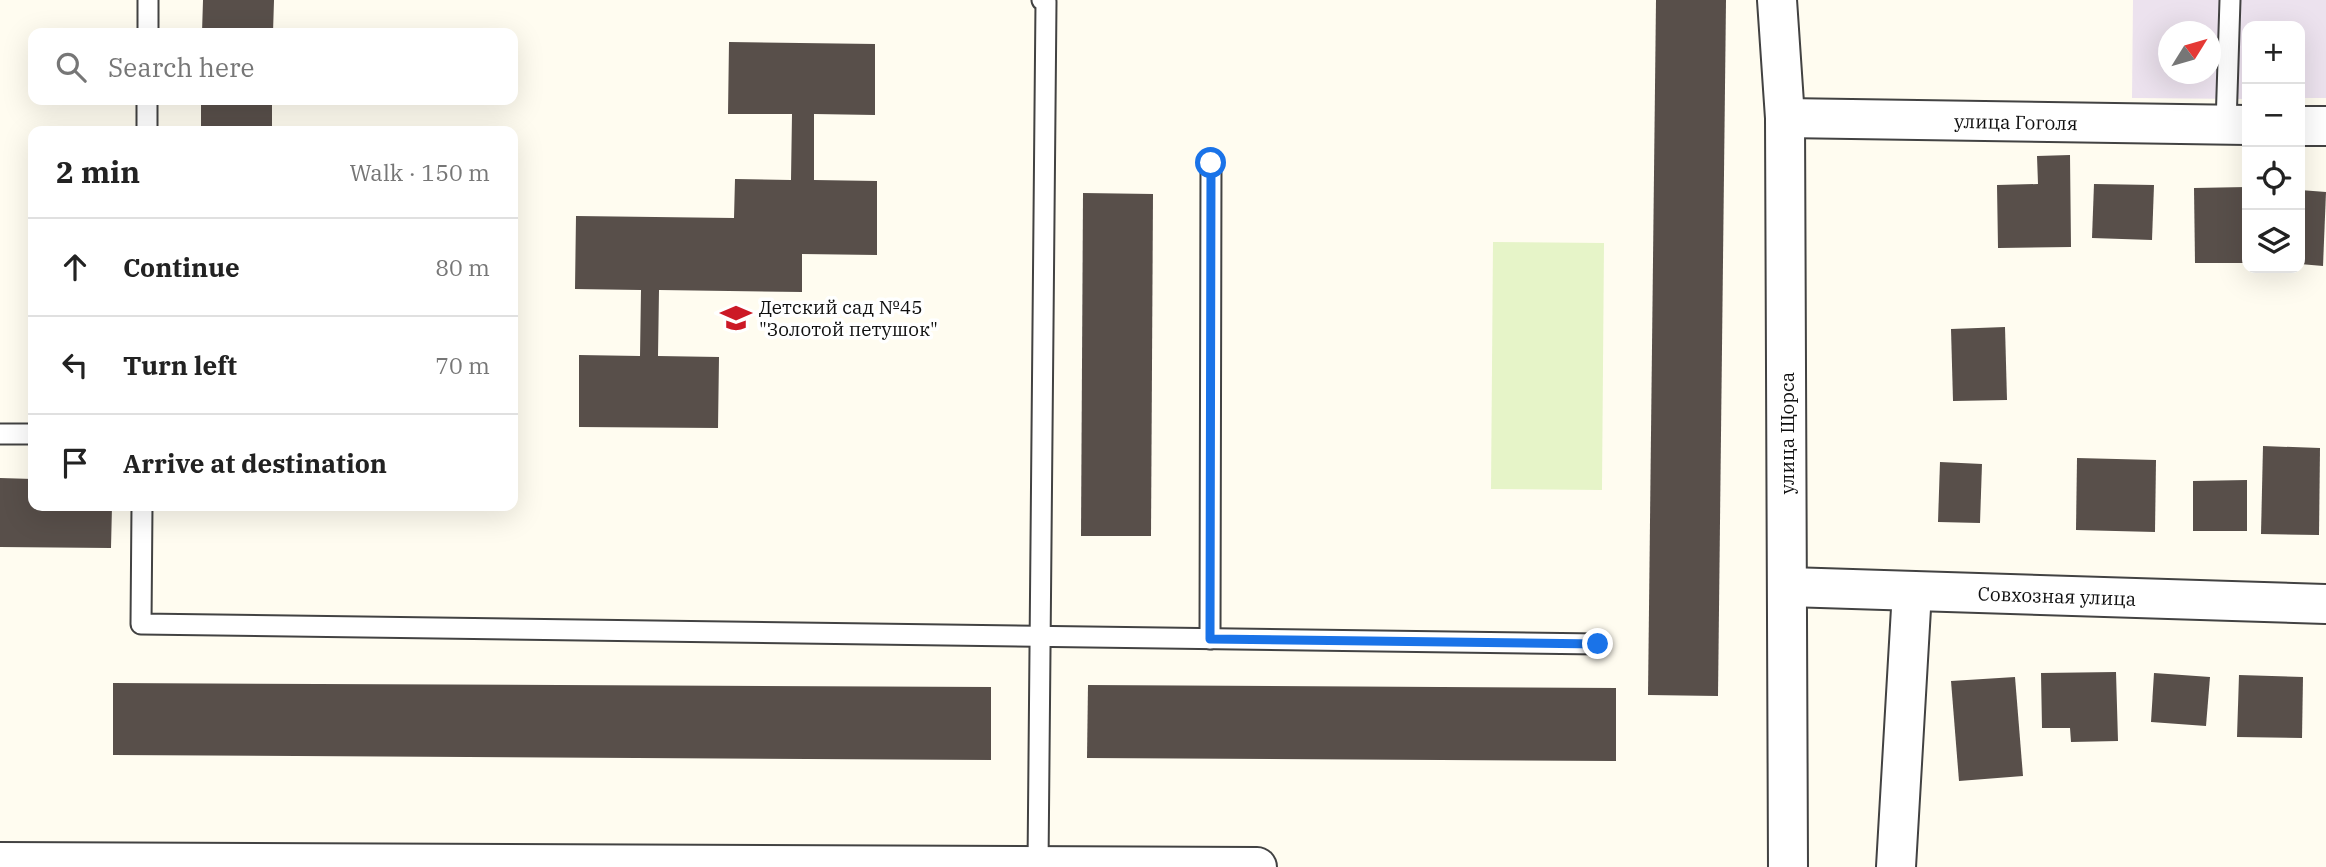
<!DOCTYPE html>
<html lang="en">
<head>
<meta charset="utf-8">
<style>
  :root { --surface:#fff; --page:#f6f6f6; --text:#222; --muted:#767676; --line:#e0e0e0 }
  body { margin:0; font-family:"IBM Plex Serif",serif; background:var(--page); color:var(--text) }
  .controls { position:absolute; right:21px; top:21px; display:grid; overflow:hidden; border-radius:14px; box-shadow:0 7px 28px #0002 }
  .controls button { width:63px; height:63px; display:grid; place-items:center; padding:0; border:0; border-bottom:2px solid var(--line); background:var(--surface); color:var(--text); font:35px sans-serif }
  .compass { position:absolute; left:2158px; top:21px; width:63px; height:63px; border-radius:50%; background:var(--surface); box-shadow:0 7px 28px #0002; rotate:53deg }
  .stop { position:absolute; width:21px; height:21px; margin:-16px; border:5px solid #1a73e8; border-radius:50%; background:#fff }
  .stop.end { background:#1a73e8; border-color:#fff; box-shadow:0 2px 7px #0008 }
  .list { margin:0; padding:0; list-style:none }
  h2 { display:flex; justify-content:space-between; align-items:center; height:91px; margin:0; padding:0 28px; font-size:30px }
  h2 small { font-size:23px; font-weight:400; color:var(--muted) }
  .list li { display:grid; grid-template-columns:46px 1fr auto; gap:21px; align-items:center; box-sizing:border-box; height:98px; padding:0 28px; border-top:2px solid var(--line) }
  .list b { display:block; font-size:26px; white-space:nowrap }
  .list em { font-size:23px; font-style:normal; color:var(--muted) }
  .icon { flex:none; width:38px; height:38px; fill:none; stroke:currentColor; stroke-width:2; stroke-linecap:round; stroke-linejoin:round }
  .map { position:relative; flex:none; width:2326px; height:867px; overflow:hidden }
  .search { position:absolute; background:var(--surface); box-shadow:0 7px 28px #0002; left:28px; top:28px; width:490px; height:77px; display:flex; align-items:center; gap:18px; box-sizing:border-box; padding:0 24px; border-radius:14px; color:var(--muted); font-size:26px }
  .panel { position:absolute; background:var(--surface); box-shadow:0 7px 28px #0002; left:28px; top:126px; width:490px; height:385px; border-radius:14px }
  .map>svg:first-child { display:block }
  .industrial { fill:#ece2ee; fill-rule:evenodd }
  .pitch { fill:#e6f4c8 }
  .building { fill:#584f4a }
  .lines { fill:none; stroke-linecap:round; stroke-linejoin:round }
  .service-casing { stroke:#424242; stroke-width:23 }
  .minor-casing { stroke:#424242; stroke-width:42 }
  .service { stroke:#fff; stroke-width:19 }
  .minor { stroke:#fff; stroke-width:38 }
  .route { stroke:#1a73e8; stroke-width:9 }
  .labels { text-anchor:middle; dominant-baseline:central; stroke-width:7; stroke-linejoin:round; paint-order:stroke }
  .street-label { font-size:19px; fill:#0f0f0f; stroke:#fff }
  .poi-label { font-size:19px; fill:#0f0f0f; stroke:#fff; text-anchor:start }
</style>
</head>
<body>
<div class="map">
<svg width="2326" height="867" viewBox="0 0 2326 867">
  <rect width="100%" height="100%" fill="#fffcf0"/>
  <path class="industrial" d="M 2133,0 L 2326,0 L 2326,98 L 2300,98 L 2300,26 L 2247,26 L 2247,99 L 2132,98 ZM 2168,32 L 2210,32 L 2210,74 L 2168,74 Z"/>
  <polygon class="pitch" points="1493,242 1604,243 1602,490 1491,489"/>
  <g class="building">
    <polygon points="203,0 274,0 273,33 202,33"/>
    <polygon points="1656,0 1726,0 1718,696 1648,695"/>
    <polygon points="729,42 875,44 875,115 814,114 814,180 877,181 877,255 802,254 802,292 659,290 658,356 719,357 718,428 579,427 579,355 640,356 641,290 575,289 576,216 734,218 735,179 791,180 792,114 728,114"/>
    <rect x="201" y="100" width="71" height="31"/>
    <polygon points="2070,155 2071,247 1998,248 1997,185 2038,184 2037,156"/>
    <polygon points="2094,184 2154,185 2152,240 2092,238"/>
    <polygon points="2247,187 2247,263 2195,263 2194,188"/>
    <polygon points="2300,190 2326,192 2323,266 2300,264"/>
    <polygon points="1083,193 1153,194 1151,536 1081,536"/>
    <polygon points="2005,327 2007,400 1953,401 1951,329"/>
    <polygon points="2263,446 2320,448 2319,535 2261,534"/>
    <polygon points="2077,458 2156,460 2155,532 2076,530"/>
    <polygon points="1940,462 1982,464 1980,523 1938,522"/>
    <polygon points="0,478 33,479 33,506 112,506 111,548 0,547"/>
    <polygon points="2247,480 2247,531 2193,531 2193,481"/>
    <polygon points="2116,672 2118,741 2071,742 2070,728 2042,728 2041,673"/>
    <polygon points="2154,673 2210,677 2206,726 2151,722"/>
    <polygon points="2239,675 2303,677 2302,738 2237,737"/>
    <polygon points="2015,677 2023,776 1959,781 1951,681"/>
    <polygon points="113,683 991,687 991,760 113,755"/>
    <polygon points="1088,685 1616,688 1616,761 1087,758"/>
  </g>
  <g class="lines">
    <defs>
      <g id="service">
        <polyline points="148,33 148,0"/>
        <polyline points="2226,125 2230,0"/>
        <polyline points="147,131 147,100"/>
        <polyline points="0,434 33,434"/>
        <polyline points="142,506 141,624 1598,644"/>
        <polyline points="1210,639 1211,163"/>
        <polyline points="1038,866 1046,2 1042,0"/>
      </g>
      <g id="minor">
        <polyline points="1777,0 1785,118 1788,867"/>
        <polyline points="1785,118 2247,125"/>
        <polyline points="2300,126 2326,126"/>
        <polyline points="1789,587 2326,604"/>
        <polyline points="0,862 1257,867"/>
        <polyline points="1896,867 1912,591"/>
      </g>
    </defs>
    <use href="#service" class="service-casing"/>
    <use href="#minor" class="minor-casing"/>
    <use href="#service" class="service"/>
    <use href="#minor" class="minor"/>
  </g>
  <g class="lines">
    <polyline class="route" points="1211,163 1210,639 1598,644"/>
  </g>
  <defs>
    <symbol id="school-bare" viewBox="-9 -9 18 18"><path d="M0-5L7-2L0 1L-7-2ZM-4 1L0 2.5L4 1V4Q0 6-4 4Z" fill="#cc1926" stroke="#fff" stroke-width="2.5" paint-order="stroke"/></symbol>
  </defs>
  <g fill-rule="evenodd">
    <use href="#school-bare" x="714" y="296" width="44" height="44"/>
  </g>
  <g class="labels">
    <g class="street-label">
      <text transform="translate(2016 122) rotate(1)">улица Гоголя</text>
      <text transform="translate(1787 433) rotate(-90)">улица Щорса</text>
      <text transform="translate(2057 596) rotate(2)">Совхозная улица</text>
    </g>
    <g class="poi-label">
      <text x="759" y="307">Детский сад №45<tspan x="759" dy="22">"Золотой петушок"</tspan></text>
    </g>
  </g>
</svg>
<div class="controls">
<button>+</button>
<button>−</button>
<button><svg class="icon" aria-label="locate" viewBox="0 0 24 24"><circle cx="12" cy="12" r="6"/><path d="M12 2v4M12 18v4M2 12h4M18 12h4"/></svg></button>
<button><svg class="icon" aria-label="layers" viewBox="0 0 24 24"><path d="M12 4l9 5-9 5-9-5zM3 14l9 5 9-5"/></svg></button>
</div>
<svg class="compass" viewBox="-18 -18 36 36"><path d="M0-13l5 13h-10z" fill="#e53935"/><path d="M0 13l5-13h-10z" fill="#767676"/></svg>
<div class="stop" style="left:1211px;top:163px"></div>
<div class="stop end" style="left:1598px;top:644px"></div>
<div class="search"><svg class="icon" aria-label="search" viewBox="0 0 24 24"><circle cx="10" cy="10" r="6"/><path d="M15 15l6 6"/></svg>Search here</div>
<section class="panel">
<h2>2 min<small>Walk · 150 m</small></h2>
<ul class="list">
<li><svg class="icon" aria-label="ahead" viewBox="0 0 24 24"><path d="M12 20V5M6 11l6-6 6 6"/></svg><div><b>Continue</b></div><em>80 m</em></li>
<li><svg class="icon" aria-label="left" viewBox="0 0 24 24"><path d="M17 20v-9H6M10 6l-5 5 5 5"/></svg><div><b>Turn left</b></div><em>70 m</em></li>
<li><svg class="icon" aria-label="arrive" viewBox="0 0 24 24"><path d="M6 21V4h12l-3 4 3 4H6"/></svg><div><b>Arrive at destination</b></div></li>
</ul>
</section>
</div>
</body>
</html>
